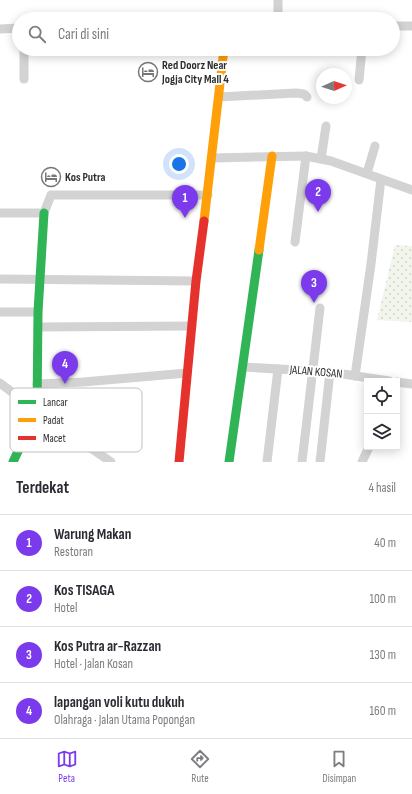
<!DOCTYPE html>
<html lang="id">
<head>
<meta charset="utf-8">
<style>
  :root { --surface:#fff; --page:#f7f7f7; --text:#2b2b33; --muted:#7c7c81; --line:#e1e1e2; --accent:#7c3aed }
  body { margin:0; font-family:"Sofia Sans Condensed",sans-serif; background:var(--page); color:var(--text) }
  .controls { position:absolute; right:12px; bottom:12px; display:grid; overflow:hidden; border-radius:0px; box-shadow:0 2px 10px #0003 }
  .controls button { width:36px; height:36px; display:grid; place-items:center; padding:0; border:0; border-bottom:1px solid var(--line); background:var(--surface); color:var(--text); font:20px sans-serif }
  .compass { position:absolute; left:316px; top:68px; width:36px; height:36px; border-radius:50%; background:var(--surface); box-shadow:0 2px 10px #0003; rotate:87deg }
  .you { position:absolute; left:179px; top:164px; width:14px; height:14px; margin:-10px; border:3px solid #fff; border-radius:50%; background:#1a73e8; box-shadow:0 0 0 6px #1a73e833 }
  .badge { display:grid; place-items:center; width:26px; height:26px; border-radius:50%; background:var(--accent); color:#fff; font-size:13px; font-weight:700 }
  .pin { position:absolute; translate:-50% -33px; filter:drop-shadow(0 1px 2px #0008) }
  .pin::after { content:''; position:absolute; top:21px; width:14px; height:12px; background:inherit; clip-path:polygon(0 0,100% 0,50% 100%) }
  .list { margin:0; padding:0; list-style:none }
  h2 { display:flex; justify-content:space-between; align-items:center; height:52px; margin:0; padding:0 16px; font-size:17px }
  h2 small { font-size:13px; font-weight:400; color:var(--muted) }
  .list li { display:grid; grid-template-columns:26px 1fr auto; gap:12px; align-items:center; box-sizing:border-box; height:56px; padding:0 16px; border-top:1px solid var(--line) }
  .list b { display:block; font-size:15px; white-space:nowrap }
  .list p { margin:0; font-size:13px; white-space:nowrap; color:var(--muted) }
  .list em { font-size:13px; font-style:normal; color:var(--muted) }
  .icon { flex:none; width:22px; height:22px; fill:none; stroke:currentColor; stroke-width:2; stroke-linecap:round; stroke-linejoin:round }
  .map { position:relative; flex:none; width:412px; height:462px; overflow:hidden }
  .search { position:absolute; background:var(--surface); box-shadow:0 2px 10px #0003; left:12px; right:12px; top:12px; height:44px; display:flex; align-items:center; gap:10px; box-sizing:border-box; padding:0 14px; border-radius:22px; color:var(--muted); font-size:15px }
  .sheet { height:276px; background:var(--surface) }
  nav { display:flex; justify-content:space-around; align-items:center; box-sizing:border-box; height:56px; border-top:1px solid var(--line); background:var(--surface); font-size:11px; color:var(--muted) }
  nav a { display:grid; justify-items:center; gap:2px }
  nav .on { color:var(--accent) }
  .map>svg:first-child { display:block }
  .grass { fill:url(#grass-dots) }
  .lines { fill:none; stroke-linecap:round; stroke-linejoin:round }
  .street { stroke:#d3d3d3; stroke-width:9 }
  .fast { stroke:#30b455; stroke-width:9 }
  .slow { stroke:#ff9f0a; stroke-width:9 }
  .jam { stroke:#e5322d; stroke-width:9 }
  .labels { text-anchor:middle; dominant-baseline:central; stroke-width:4; stroke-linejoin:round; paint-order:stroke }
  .poi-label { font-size:12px; font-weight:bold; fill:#2e2e2e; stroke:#fff; text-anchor:start }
  .street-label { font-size:12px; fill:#2e2e2e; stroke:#fff }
  .key { fill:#fff; stroke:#c0c0c0; stroke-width:1 }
  .key-label { font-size:11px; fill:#2e2e2e }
</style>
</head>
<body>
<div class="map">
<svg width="412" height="462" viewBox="0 0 412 462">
  <defs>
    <pattern id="grass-dots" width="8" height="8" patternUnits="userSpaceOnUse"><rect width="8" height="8" fill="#f1f5eb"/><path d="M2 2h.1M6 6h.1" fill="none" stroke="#cfd2ca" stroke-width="1.8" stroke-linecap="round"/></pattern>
  </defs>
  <rect width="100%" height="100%" fill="#fff"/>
  <polygon class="grass" points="395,245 412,246 412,322 377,320"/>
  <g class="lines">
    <g class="street">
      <polyline points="278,0 278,19"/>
      <polyline points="393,26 412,26"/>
      <polyline points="0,29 19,28"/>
      <polyline points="24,79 24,49"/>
      <polyline points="359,80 362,49"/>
      <polyline points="219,97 296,93 304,94 307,97"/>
      <polyline points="212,158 306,156 331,161 412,190"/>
      <polyline points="321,159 326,126"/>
      <polyline points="367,173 375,146"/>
      <polyline points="0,213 44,213 51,195 208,195"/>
      <polyline points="295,242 306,156"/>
      <polyline points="0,279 196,281"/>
      <polyline points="0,312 38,312"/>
      <polyline points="38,327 192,326"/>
      <polyline points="243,367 330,372 389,381"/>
      <polyline points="355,376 371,264 381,179"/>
      <polyline points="397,382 412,384"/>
      <polyline points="0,383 37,411 111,462"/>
      <polyline points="37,384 83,382 187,373"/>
      <polyline points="267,462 278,369"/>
      <polyline points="302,462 320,308"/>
      <polyline points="320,462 330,372"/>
      <polyline points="362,462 369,447"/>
    </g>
    <g class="fast">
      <polyline points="13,462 37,411 38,312 44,213"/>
      <polyline points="229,462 259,250"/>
    </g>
    <g class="slow">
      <polyline points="204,221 224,49"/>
      <polyline points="259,250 272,156"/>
    </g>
    <polyline class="jam" points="179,462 196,281 204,221"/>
  </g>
  <defs>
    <symbol id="hotel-ring" viewBox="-11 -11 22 22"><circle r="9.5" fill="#fff" stroke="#777" stroke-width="1.5"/><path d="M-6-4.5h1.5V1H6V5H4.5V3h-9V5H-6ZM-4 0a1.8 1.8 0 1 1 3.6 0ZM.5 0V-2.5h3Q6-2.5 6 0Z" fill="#777"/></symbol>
  </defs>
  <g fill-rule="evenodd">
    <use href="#hotel-ring" x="137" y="61" width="22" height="22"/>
    <use href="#hotel-ring" x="40" y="166" width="22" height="22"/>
  </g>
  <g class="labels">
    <g class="poi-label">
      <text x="162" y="65">Red Doorz Near<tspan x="162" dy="14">Jogja City Mall 4</tspan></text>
      <text x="65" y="177">Kos Putra</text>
    </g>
    <g class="street-label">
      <text transform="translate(316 372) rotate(5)">JALAN KOSAN</text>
    </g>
  </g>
  <rect x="10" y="388" width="132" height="64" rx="6" class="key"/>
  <rect x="18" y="400" width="18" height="4" fill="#30b455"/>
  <rect x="18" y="418" width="18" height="4" fill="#ff9f0a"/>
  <rect x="18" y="436" width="18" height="4" fill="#e5322d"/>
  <g class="key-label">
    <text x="43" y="406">Lancar</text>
    <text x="43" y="424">Padat</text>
    <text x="43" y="442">Macet</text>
  </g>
</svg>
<div class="controls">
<button><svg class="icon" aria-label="locate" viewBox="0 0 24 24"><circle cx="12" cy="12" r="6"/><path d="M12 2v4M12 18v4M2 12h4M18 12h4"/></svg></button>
<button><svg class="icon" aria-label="layers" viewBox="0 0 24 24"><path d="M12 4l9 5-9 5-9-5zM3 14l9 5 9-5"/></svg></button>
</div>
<svg class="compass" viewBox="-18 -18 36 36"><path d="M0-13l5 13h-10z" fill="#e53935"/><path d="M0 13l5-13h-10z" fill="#7c7c81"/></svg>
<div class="you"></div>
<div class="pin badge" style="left:185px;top:218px">1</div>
<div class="pin badge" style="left:318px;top:212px">2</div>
<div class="pin badge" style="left:314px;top:303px">3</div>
<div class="pin badge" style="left:65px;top:384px">4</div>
<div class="search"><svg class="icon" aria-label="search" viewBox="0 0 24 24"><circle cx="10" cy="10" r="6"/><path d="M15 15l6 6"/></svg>Cari di sini</div>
</div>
<section class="sheet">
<h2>Terdekat<small>4 hasil</small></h2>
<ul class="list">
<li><span class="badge">1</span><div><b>Warung Makan</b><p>Restoran</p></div><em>40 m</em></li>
<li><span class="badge">2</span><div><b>Kos TISAGA</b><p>Hotel</p></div><em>100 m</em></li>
<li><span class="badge">3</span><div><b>Kos Putra ar-Razzan</b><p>Hotel · Jalan Kosan</p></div><em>130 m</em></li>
<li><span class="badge">4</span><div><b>lapangan voli kutu dukuh</b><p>Olahraga · Jalan Utama Popongan</p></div><em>160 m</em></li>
</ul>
</section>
<nav>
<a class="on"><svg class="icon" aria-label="map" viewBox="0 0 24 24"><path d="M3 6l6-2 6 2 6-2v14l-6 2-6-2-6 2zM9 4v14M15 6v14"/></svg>Peta</a>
<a><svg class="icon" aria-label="directions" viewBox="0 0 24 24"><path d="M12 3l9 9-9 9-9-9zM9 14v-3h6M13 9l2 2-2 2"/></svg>Rute</a>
<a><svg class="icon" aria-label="saved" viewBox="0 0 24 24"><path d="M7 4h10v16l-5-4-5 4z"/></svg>Disimpan</a>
</nav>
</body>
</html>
